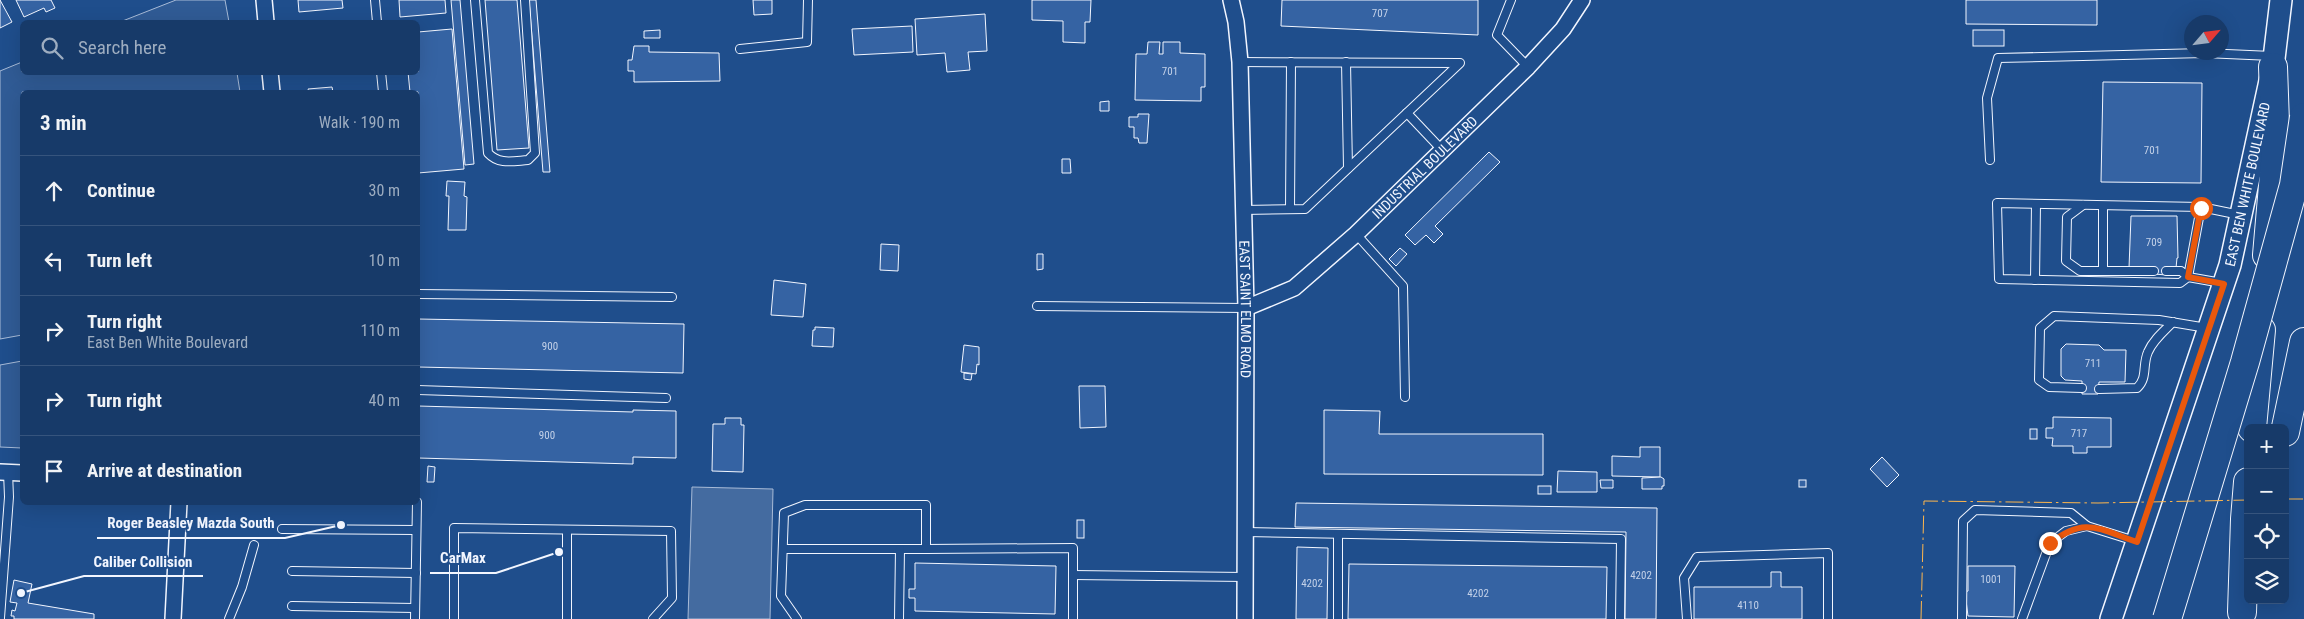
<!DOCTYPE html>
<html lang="en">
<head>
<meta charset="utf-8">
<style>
  :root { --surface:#173a69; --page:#20416f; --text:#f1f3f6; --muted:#9eadc0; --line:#36547d }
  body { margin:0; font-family:"Roboto Condensed",sans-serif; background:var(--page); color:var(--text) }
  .controls { position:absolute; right:15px; bottom:15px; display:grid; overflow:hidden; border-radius:8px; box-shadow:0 5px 20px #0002 }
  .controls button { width:45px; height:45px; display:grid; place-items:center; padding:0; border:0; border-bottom:1px solid var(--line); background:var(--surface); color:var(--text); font:25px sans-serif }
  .compass { position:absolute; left:2184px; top:15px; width:45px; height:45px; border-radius:50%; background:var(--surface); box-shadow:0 5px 20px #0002; rotate:62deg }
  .stop { position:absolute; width:15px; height:15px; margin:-11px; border:4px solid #ea580c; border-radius:50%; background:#fff }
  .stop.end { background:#ea580c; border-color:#fff; box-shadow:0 1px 5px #0008 }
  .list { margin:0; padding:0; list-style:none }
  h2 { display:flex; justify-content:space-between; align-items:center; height:65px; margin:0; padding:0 20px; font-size:21px }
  h2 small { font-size:16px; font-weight:400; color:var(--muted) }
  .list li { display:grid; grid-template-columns:32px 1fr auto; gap:15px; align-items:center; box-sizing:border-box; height:70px; padding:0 20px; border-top:1px solid var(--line) }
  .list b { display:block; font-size:19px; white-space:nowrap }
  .list p { margin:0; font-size:16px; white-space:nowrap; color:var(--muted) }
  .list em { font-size:16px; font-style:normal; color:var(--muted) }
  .icon { flex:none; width:28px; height:28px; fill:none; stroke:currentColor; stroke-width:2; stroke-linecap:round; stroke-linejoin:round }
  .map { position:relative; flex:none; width:2304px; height:619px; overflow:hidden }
  .search { position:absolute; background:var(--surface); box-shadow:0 5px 20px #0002; left:20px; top:20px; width:400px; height:55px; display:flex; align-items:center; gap:12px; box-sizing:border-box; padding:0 18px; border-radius:8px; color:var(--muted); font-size:19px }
  .panel { position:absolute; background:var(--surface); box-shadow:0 5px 20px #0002; left:20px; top:90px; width:400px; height:415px; border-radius:8px }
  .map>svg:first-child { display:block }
  .built { fill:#305b95; stroke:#a8bbd7 }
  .water { fill:#446ba0; stroke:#a8bbd7 }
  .building { fill:#3563a3; stroke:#f2f6ff }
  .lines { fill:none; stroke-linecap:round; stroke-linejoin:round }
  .service-casing { stroke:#f2f6ff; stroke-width:10 }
  .minor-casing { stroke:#f2f6ff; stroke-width:18 }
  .secondary-casing { stroke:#f2f6ff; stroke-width:24 }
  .motorway-casing { stroke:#f2f6ff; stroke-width:30 }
  .service { stroke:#1f4e8c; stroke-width:8 }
  .minor { stroke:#1f4e8c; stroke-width:15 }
  .secondary { stroke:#1f4e8c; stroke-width:21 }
  .motorway { stroke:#1f4e8c; stroke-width:28 }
  .motorway-bridge-casing { stroke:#f2f6ff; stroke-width:30; stroke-linecap:butt }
  .motorway-bridge { stroke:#1f4e8c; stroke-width:28 }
  .power { stroke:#ffb74d; stroke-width:1; stroke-dasharray:18 4 2.5 4; stroke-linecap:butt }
  .route { stroke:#ea580c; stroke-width:6 }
  .labels { text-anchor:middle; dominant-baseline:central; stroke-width:4; stroke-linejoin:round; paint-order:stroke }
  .number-label { font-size:11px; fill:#c3d1e8 }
  .street-label { font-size:14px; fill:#f2f6ff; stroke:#1f4e8c }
  .leader { fill:none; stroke:#f2f6ff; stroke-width:2 }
  .callout-dot { fill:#f2f6ff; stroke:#1f4e8c; stroke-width:2 }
  .callout-label { font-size:15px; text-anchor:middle; font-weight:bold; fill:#f2f6ff; stroke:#1f4e8c; stroke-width:4; stroke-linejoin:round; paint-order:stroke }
</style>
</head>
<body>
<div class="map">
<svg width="2304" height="619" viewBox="0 0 2304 619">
  <rect width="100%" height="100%" fill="#1f4e8c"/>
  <g class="built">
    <polygon points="176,0 225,0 229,22 120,22"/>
    <polygon points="22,62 22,72 237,73 240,92 22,92 22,335 0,339 0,71"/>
    <polygon points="22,361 22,448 0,447 0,365"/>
  </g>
  <polygon class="water" points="692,487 773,489 770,619 688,619"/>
  <g class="building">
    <polygon points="0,0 12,22 0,28"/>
    <polygon points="16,0 51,0 55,8 46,12 44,8 24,17"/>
    <polygon points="298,0 342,0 343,8 299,12"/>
    <polygon points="399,0 445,0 446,13 400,17"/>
    <polygon points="451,0 460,0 474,164 465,165"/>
    <polygon points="485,0 517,0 529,148 497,150"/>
    <polygon points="529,0 536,0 550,172 543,172"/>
    <polygon points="772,0 772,14 754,15 753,0"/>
    <polygon points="1032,0 1091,0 1090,22 1085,22 1085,43 1063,42 1063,21 1032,20"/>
    <polygon points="1282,0 1478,0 1478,35 1281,26"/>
    <polygon points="1966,0 2097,0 2097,25 1966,24"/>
    <polygon points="985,14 987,51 968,52 970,70 947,72 945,53 917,55 915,19"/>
    <polygon points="912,26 913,52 854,55 852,29"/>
    <polygon points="452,29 464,169 418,173 418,92 410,92 408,72 418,72 418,32"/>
    <polygon points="660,30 660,38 644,38 644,31"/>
    <rect x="1973" y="30" width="31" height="16"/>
    <polygon points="1148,42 1160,42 1159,54 1163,54 1163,42 1180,42 1180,53 1205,54 1205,87 1201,87 1201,101 1135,100 1136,54 1147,54"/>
    <polygon points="634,46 649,46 649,52 719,53 720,81 634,82 634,71 628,71 628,60 632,60"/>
    <polygon points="2103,82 2202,83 2201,183 2101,182"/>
    <polygon points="332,87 333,92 309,92 308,89"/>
    <polygon points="1109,101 1109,111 1100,111 1100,102"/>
    <polygon points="1138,114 1149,114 1147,143 1139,143 1138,138 1134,138 1134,127 1129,127 1129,117 1138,117"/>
    <polygon points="1489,152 1500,162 1435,226 1443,234 1434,243 1426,235 1415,245 1405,235"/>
    <polygon points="1062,159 1070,159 1071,173 1062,173"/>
    <polygon points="447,181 465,182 464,196 467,197 466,230 448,230 449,196 446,196"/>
    <polygon points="2131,216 2177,216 2178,258 2177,258 2176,268 2166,275 2154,274 2154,267 2129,268"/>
    <polygon points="881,244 899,245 898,271 880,270"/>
    <polygon points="1400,248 1407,254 1396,266 1389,259"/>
    <polygon points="1037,254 1043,254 1043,269 1037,270"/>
    <polygon points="774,280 806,284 803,317 771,315"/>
    <polygon points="418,319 684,324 683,373 418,367"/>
    <polygon points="815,327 834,328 833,347 812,346 813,330 815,330"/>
    <polygon points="2066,344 2099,345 2104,350 2126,350 2125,382 2099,382 2098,394 2082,394 2082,381 2065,380 2061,376 2061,349"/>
    <polygon points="964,345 979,347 979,365 977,364 976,374 961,372"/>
    <polygon points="964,373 972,374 971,380 964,379"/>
    <polygon points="1079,386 1105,386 1106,427 1080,428"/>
    <polygon points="418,406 633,412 633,410 676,411 676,458 633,457 633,464 418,458"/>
    <polygon points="1324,410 1380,411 1379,434 1543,434 1543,475 1324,474"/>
    <polygon points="2053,417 2111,418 2111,447 2087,447 2087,453 2073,453 2073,446 2052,446 2053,438 2046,438 2046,428 2053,428"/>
    <polygon points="725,418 741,418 741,425 744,425 743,472 712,471 713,424 725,424"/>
    <rect x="2030" y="429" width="7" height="10"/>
    <polygon points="1640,447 1660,447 1660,477 1612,476 1612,456 1640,457"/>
    <polygon points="1882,457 1899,475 1887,487 1870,469"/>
    <polygon points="428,466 435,467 434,482 427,482"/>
    <polygon points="1558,471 1597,472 1597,492 1557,492"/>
    <polygon points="1661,477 1664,479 1664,486 1662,486 1662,489 1642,489 1642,478"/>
    <polygon points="1600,480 1613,480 1613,488 1601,488"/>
    <rect x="1799" y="480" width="7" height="7"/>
    <rect x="1538" y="486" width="13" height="8"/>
    <polygon points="1296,503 1657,508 1656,619 1625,619 1626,532 1295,527"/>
    <rect x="1077" y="520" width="7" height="18"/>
    <polygon points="1297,547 1328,548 1327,619 1296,619"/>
    <polygon points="915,563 1056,566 1055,614 915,611 915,598 909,598 909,589 915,589"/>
    <polygon points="1349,564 1607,567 1606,619 1348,619"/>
    <polygon points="1968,566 2015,566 2014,617 1968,616 1965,592 1968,591"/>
    <polygon points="1771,572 1781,572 1781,587 1802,587 1802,619 1694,619 1694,587 1771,587"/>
    <polygon points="14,580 32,584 28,603 94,614 94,619 14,619 14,616 11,616 12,610 15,611 17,603 10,602"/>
  </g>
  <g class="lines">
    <defs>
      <g id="service">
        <polyline points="375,0 377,22"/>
        <path d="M 475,0 L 488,153 C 499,165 513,161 528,160 L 535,153 L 525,0"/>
        <polyline points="1511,0 1497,35 1528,67"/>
        <polyline points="740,49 807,42 808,0"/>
        <polyline points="1240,62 1460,63 1305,209 1242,210"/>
        <polyline points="1346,62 1348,168"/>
        <polyline points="381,72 383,92"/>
        <polyline points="1407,113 1443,151"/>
        <polyline points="1990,160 1987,98 1998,58 2204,53 2272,56"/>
        <polyline points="2083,205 2067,217 2066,261 2080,271 2154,271"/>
        <polyline points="1290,209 1291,62"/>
        <polyline points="1356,234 1403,286 1405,397"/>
        <polyline points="2103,271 2103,206"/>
        <polyline points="2166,271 2181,271 2188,277 2201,207"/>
        <polyline points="2035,280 2036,204"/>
        <polyline points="2222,283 2188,277 2180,283 1999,279 1997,203 2201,207 2240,215"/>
        <polyline points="418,294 672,297"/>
        <polyline points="1037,306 1246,308"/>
        <polyline points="2082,388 2049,387 2039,380 2040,328 2054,316 2159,320 2207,328"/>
        <path d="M 2099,389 L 2137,388 C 2148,378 2142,365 2148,352 C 2153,340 2164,331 2173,322"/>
        <polyline points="418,390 666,398"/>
        <polyline points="282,529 416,530"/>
        <polyline points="1246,532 1621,539 1620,619"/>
        <polyline points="783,549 926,549"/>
        <polyline points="292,571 416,573"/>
        <polyline points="1073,575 1245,577"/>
        <polyline points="292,606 415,608"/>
        <polyline points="0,618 9,497 8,472"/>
        <polyline points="229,619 242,587 254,545"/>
        <polyline points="415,619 417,502"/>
        <polyline points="454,619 454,528 671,531 672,598 653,619"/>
        <polyline points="567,619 567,530"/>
        <polyline points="797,619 781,596 784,513 805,505 926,505 926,549 1073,548 1073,619"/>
        <polyline points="899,619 900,549"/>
        <polyline points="1338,619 1338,534"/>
        <polyline points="1687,619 1684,578 1697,557 1828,553 1828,619"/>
        <polyline points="1962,619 1963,521 1975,510 2071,513 2087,526"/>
        <polyline points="2022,619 2050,543 2066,531 2087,526 2135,541"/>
      </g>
      <g id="minor">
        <polyline points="264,0 266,22"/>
        <path id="s1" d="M 1231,0 L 1236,22 L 1240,62 L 1246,308 L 1245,619"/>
        <polyline points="270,72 272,92"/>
        <path id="s2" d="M 1246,308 L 1294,288 L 1356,234 L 1528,67 L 1563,29 L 1582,0"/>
        <polyline points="0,472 22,473"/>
        <polyline points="173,619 179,502"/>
      </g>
      <g id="secondary">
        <path id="s3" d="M 2111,619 L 2230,265 L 2273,67 L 2281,0"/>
      </g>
      <g id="motorway">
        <polyline points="2267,255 2276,151 2273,67"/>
        <polyline points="2252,428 2261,330"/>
        <polyline points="2285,432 2304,342"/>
        <polyline points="2242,612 2245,519 2248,482"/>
      </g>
    </defs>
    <use href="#service" class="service-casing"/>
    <use href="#minor" class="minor-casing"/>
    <use href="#secondary" class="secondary-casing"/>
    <use href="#motorway" class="motorway-casing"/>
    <use href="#service" class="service"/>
    <use href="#minor" class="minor"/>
    <use href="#secondary" class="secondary"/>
    <use href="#motorway" class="motorway"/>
    <defs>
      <polyline id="motorway-bridge" points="2167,619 2245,362 2294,185 2304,117"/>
    </defs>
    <use href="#motorway-bridge" class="motorway-bridge-casing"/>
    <use href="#motorway-bridge" class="motorway-bridge"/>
    <g class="power">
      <polyline points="2285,499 2304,499"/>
      <polyline points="1921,619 1924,501 2098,503 2248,500"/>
    </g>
  </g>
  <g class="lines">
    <path class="route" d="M 2050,543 C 2086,516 2098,529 2137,542 L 2224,284 L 2188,277 L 2201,208"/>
  </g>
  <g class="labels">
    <g class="number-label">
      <text x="1380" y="13">707</text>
      <text x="1170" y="71">701</text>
      <text x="2152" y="150">701</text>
      <text x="2154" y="242">709</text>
      <text x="550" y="346">900</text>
      <text x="2093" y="363">711</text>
      <text x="2079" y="433">717</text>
      <text x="547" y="435">900</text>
      <text x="1641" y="575">4202</text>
      <text x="1991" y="579">1001</text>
      <text x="1312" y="583">4202</text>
      <text x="1478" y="593">4202</text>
      <text x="1748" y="605">4110</text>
    </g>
    <g class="street-label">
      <text stroke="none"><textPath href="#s2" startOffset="230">INDUSTRIAL BOULEVARD</textPath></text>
      <text stroke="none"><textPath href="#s3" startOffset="456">EAST BEN WHITE BOULEVARD</textPath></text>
      <text stroke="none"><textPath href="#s1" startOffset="310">EAST SAINT ELMO ROAD</textPath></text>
    </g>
  </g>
  <path class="leader" d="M341 525L285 538H97M559 552L496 573H430M21 593L84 576H203"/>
  <g class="callout-dot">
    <circle cx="341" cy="525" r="5"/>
    <circle cx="559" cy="552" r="5"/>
    <circle cx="21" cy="593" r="5"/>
  </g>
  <g class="callout-label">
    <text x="191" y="528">Roger Beasley Mazda South</text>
    <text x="463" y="563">CarMax</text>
    <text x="143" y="567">Caliber Collision</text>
  </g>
</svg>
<div class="controls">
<button>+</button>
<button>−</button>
<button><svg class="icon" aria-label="locate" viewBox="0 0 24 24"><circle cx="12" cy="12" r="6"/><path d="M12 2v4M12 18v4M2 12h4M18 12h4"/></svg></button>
<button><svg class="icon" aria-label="layers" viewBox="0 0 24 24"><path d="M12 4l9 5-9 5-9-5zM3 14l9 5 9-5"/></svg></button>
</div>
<svg class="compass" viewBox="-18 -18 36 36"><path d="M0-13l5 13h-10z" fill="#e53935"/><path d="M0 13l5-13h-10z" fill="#9eadc0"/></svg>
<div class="stop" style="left:2201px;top:208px"></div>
<div class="stop end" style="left:2050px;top:543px"></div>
<div class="search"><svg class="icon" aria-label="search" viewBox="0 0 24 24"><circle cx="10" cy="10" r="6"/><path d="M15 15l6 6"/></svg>Search here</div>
<section class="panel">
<h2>3 min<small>Walk · 190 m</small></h2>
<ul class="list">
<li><svg class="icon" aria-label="ahead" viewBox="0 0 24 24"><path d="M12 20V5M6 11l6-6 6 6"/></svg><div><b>Continue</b></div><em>30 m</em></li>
<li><svg class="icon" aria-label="left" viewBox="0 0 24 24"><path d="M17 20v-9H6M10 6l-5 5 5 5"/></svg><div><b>Turn left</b></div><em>10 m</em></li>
<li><svg class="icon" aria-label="right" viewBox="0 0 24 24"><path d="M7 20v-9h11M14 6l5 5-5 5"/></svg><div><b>Turn right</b><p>East Ben White Boulevard</p></div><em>110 m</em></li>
<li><svg class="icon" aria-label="right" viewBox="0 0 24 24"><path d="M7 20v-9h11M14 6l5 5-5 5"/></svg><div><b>Turn right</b></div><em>40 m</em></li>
<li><svg class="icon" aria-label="arrive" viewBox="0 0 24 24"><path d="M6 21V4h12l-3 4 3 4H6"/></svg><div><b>Arrive at destination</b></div></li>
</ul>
</section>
</div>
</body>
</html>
